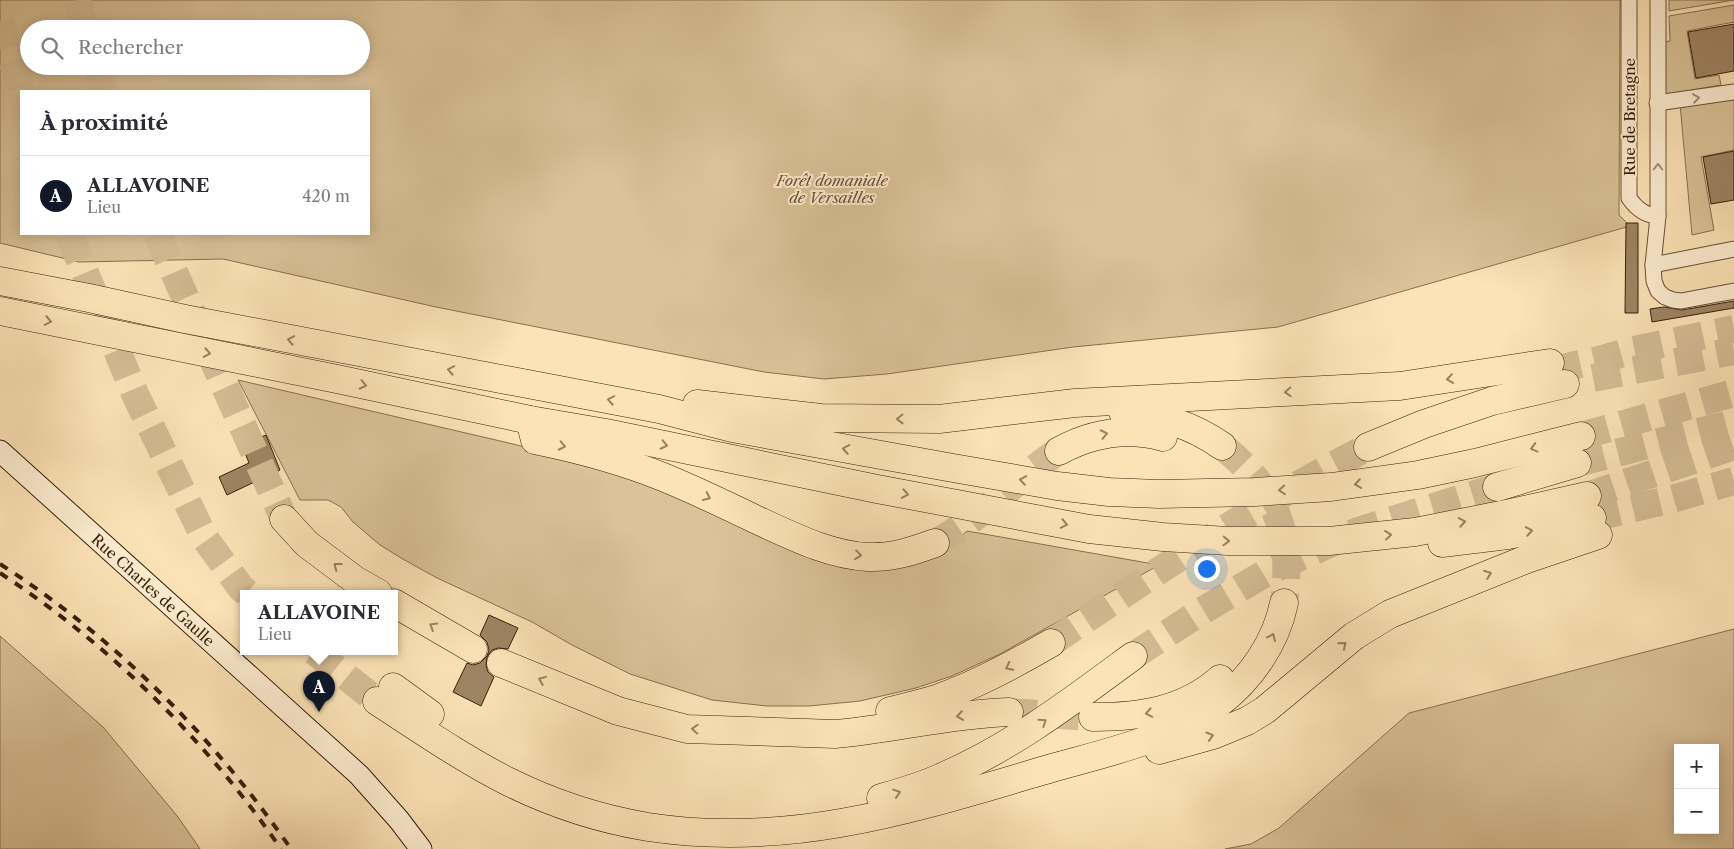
<!DOCTYPE html>
<html lang="fr">
<head>
<meta charset="utf-8">
<style>
  :root { --surface:#fff; --page:#f7f7f7; --text:#2b2b33; --muted:#7c7c81; --line:#e1e1e2; --accent:#111827 }
  body { margin:0; font-family:"Libre Caslon Text",serif; background:var(--page); color:var(--text) }
  .controls { position:absolute; right:15px; bottom:15px; display:grid; overflow:hidden; border-radius:0px; box-shadow:0 2px 12px #0003 }
  .controls button { width:45px; height:45px; display:grid; place-items:center; padding:0; border:0; border-bottom:1px solid var(--line); background:var(--surface); color:var(--text); font:25px sans-serif }
  .you { position:absolute; left:1206px; top:568px; width:18px; height:18px; margin:-12px; border:4px solid #fff; border-radius:50%; background:#1a73e8; box-shadow:0 0 0 8px #1a73e833 }
  .badge { display:grid; place-items:center; width:32px; height:32px; border-radius:50%; background:var(--accent); color:#fff; font-size:16px; font-weight:700 }
  .pin { position:absolute; translate:-50% -41px; filter:drop-shadow(0 1px 2px #0008) }
  .pin::after { content:''; position:absolute; top:26px; width:18px; height:15px; background:inherit; clip-path:polygon(0 0,100% 0,50% 100%) }
  .popup { position:absolute; left:240px; top:590px; width:158px; height:65px; box-sizing:border-box; display:grid; place-content:center; border-radius:0px; background:var(--surface); filter:drop-shadow(0 1px 4px #0005); font-size:16px; white-space:nowrap; color:var(--muted) }
  .popup b { font-size:19px; color:var(--text) }
  .popup::after { content:''; position:absolute; left:50%; top:100%; margin-left:-10px; border:10px solid transparent; border-top-color:var(--surface) }
  .list { margin:0; padding:0; list-style:none }
  h2 { display:flex; justify-content:space-between; align-items:center; height:65px; margin:0; padding:0 20px; font-size:21px }
  h2 small { font-size:16px; font-weight:400; color:var(--muted) }
  .list li { display:grid; grid-template-columns:32px 1fr auto; gap:15px; align-items:center; box-sizing:border-box; height:80px; padding:0 20px; border-top:1px solid var(--line) }
  .list b { display:block; font-size:19px; white-space:nowrap }
  .list p { margin:0; font-size:16px; white-space:nowrap; color:var(--muted) }
  .list em { font-size:16px; font-style:normal; color:var(--muted) }
  .icon { flex:none; width:28px; height:28px; fill:none; stroke:currentColor; stroke-width:2; stroke-linecap:round; stroke-linejoin:round }
  .map { position:relative; flex:none; width:1734px; height:849px; overflow:hidden }
  .search { position:absolute; background:var(--surface); box-shadow:0 2px 12px #0003; left:20px; top:20px; width:350px; height:55px; display:flex; align-items:center; gap:12px; box-sizing:border-box; padding:0 18px; border-radius:28px; color:var(--muted); font-size:19px }
  .panel { position:absolute; background:var(--surface); box-shadow:0 2px 12px #0003; left:20px; top:90px; width:350px; height:145px; border-radius:0px }
  .map>svg:first-child { display:block }
  .green { fill:#dbc299; stroke:#8a7051; fill-rule:evenodd }
  .building { fill:#9e8563; stroke:#381f09 }
  .lines { fill:none; stroke-linecap:round; stroke-linejoin:round }
  .highway-tunnel { stroke:#d5bc94; stroke-width:28; stroke-dasharray:28 14; stroke-linecap:butt }
  .street-casing { stroke:#695034; stroke-width:17 }
  .secondary-casing { stroke:#381f09; stroke-width:23 }
  .highway-casing { stroke:#381f09; stroke-width:29 }
  .street { stroke:#fdedd0; stroke-width:15 }
  .secondary { stroke:#fdedd0; stroke-width:21 }
  .highway { stroke:#fce3b7; stroke-width:28 }
  .rail { stroke:#381f09; stroke-width:4; stroke-dasharray:9 9; stroke-linecap:butt }
  .oneway { stroke:#a49076 }
  .oneway2 { stroke:#9a8160 }
  .labels { text-anchor:middle; dominant-baseline:central; stroke-width:4; stroke-linejoin:round; paint-order:stroke }
  .street-label { font-size:15px; fill:#381f09; stroke:#fdedd0 }
  .park-label { font-size:15px; font-style:italic; fill:#695034; stroke:#fdedd0 }
</style>
</head>
<body>
<div class="map">
<svg width="1734" height="849" viewBox="0 0 1734 849">
  <rect width="100%" height="100%" fill="#fce3b7"/>
  <filter id="stains"><feTurbulence type="fractalNoise" baseFrequency=".004" numOctaves="4"/><feColorMatrix values="0 0 0 0 .2 0 0 0 0 .09 0 0 0 0 .02 0 0 0 .5 -.17"/></filter>
  <radialGradient id="worn" r=".72"><stop offset=".6" stop-color="#630" stop-opacity="0"/><stop offset="1" stop-color="#630" stop-opacity=".3"/></radialGradient>
  <g class="green">
    <path d="M 0,0 L 1620,0 L 1619,215 L 1630,226 L 1278,327 L 1073,347 L 887,374 L 824,379 L 764,372 L 436,307 L 223,259 L 79,262 L 0,243 ZM 29,29 L 361,29 L 361,66 L 29,66 ZM 21,91 L 369,91 L 369,234 L 21,234 Z"/>
    <polygon points="1669,0 1734,0 1669,11"/>
    <polygon points="1734,5 1734,22 1687,31 1695,79 1719,75 1721,85 1663,95 1663,42 1670,41 1669,16"/>
    <polygon points="1734,96 1734,150 1701,157 1714,230 1692,235 1680,104"/>
    <polygon points="238,380 513,444 620,472 800,552 924,557 949,547 967,531 1159,565 1000,654 952,676 916,688 860,701 809,706 767,706 712,700 630,674 572,645 532,622 437,578 401,558 380,545 353,522 341,507 328,500 300,500"/>
    <path d="M 1734,629 L 1734,849 L 1225,849 L 1251,844 L 1279,828 L 1409,713 ZM 1678,748 L 1715,748 L 1715,830 L 1678,830 Z"/>
    <polygon points="0,636 103,727 178,817 200,849 0,849"/>
  </g>
  <g class="building">
    <polygon points="1734,24 1734,71 1696,78 1688,32"/>
    <polygon points="1734,151 1734,200 1711,204 1703,157"/>
    <polygon points="1626,223 1638,223 1638,313 1625,313"/>
    <polygon points="1734,301 1734,308 1652,322 1650,309 1664,307 1682,310"/>
    <polygon points="266,435 280,470 227,495 219,477 249,463 242,445"/>
    <polygon points="489,615 518,628 508,649 498,648 492,650 487,657 486,666 488,672 494,677 481,706 453,692 467,663 473,665 480,663 487,656 489,650 487,642 480,635"/>
  </g>
  <g class="lines">
    <g class="highway-tunnel">
      <polyline points="77,0 85,29"/>
      <polyline points="0,21 22,91"/>
      <polyline points="97,66 104,91"/>
      <polyline points="69,234 135,394 204,537 241,588 247,593"/>
      <polyline points="157,234 284,519"/>
      <polyline points="1553,370 1599,360 1634,350 1734,329"/>
      <polyline points="1593,378 1734,351"/>
      <polyline points="1581,436 1734,393"/>
      <path d="M 1222,446 C 1277,490 1293,534 1284,603"/>
      <polyline points="1577,463 1734,423"/>
      <polyline points="1587,496 1734,446"/>
      <polyline points="1592,518 1672,499 1734,481"/>
      <path d="M 935,543 C 981,519 1015,479 1059,451"/>
      <path d="M 1051,643 C 1154,573 1257,504 1368,447"/>
      <polyline points="314,651 377,701"/>
      <polyline points="1133,656 1202,611 1267,572 1358,531 1497,487"/>
      <polyline points="1009,712 1093,717"/>
    </g>
    <defs>
      <g id="street">
        <path d="M 1629,0 L 1629,198 C 1636,208 1645,216 1658,216"/>
        <polyline points="1658,0 1658,216 1653,265 1654,281 1658,291 1665,297 1673,300 1681,301 1734,291"/>
        <polyline points="1657,103 1734,92"/>
        <polyline points="1653,265 1734,249"/>
      </g>
      <polyline id="secondary" points="0,451 359,775 399,820 421,849"/>
      <g id="highway">
        <polyline points="0,281 89,298 185,319 659,409 732,428 953,468 1057,486 1109,492 1159,494 1255,492 1331,487 1418,475 1475,463 1581,436"/>
        <polyline points="0,311 337,379 530,420 606,433 877,489 1089,529 1163,537 1228,541 1329,541 1415,532 1511,513 1587,496"/>
        <polyline points="697,404 821,418 939,419 1075,403 1400,386 1550,363"/>
        <path d="M 1123,412 C 1162,417 1189,423 1222,446"/>
        <path d="M 530,420 L 535,440 C 579,449 621,460 663,477 C 695,490 726,505 757,520 C 792,536 829,555 868,557 C 892,558 913,551 935,543"/>
        <polyline points="1368,447 1424,424 1492,401 1565,384"/>
        <path d="M 1059,451 C 1092,433 1126,427 1163,437"/>
        <polyline points="1497,487 1577,463"/>
        <polyline points="284,519 307,544 355,580 378,593"/>
        <polyline points="1442,543 1508,535 1592,518"/>
        <polyline points="394,603 473,649"/>
        <path d="M 501,663 L 618,711 L 687,729 L 835,734 C 893,729 950,714 1009,712"/>
        <polyline points="393,687 430,714"/>
        <path d="M 377,701 C 420,729 462,758 507,781 C 551,803 600,819 648,827 C 792,849 916,808 1052,768 C 1109,752 1170,739 1218,704 C 1250,680 1276,643 1284,603"/>
        <path d="M 890,711 C 906,707 923,703 939,698 C 978,684 1015,664 1051,643"/>
        <path d="M 1093,717 C 1140,717 1184,711 1220,679"/>
        <polyline points="1159,750 1213,735 1247,721 1265,710 1354,636 1390,614 1527,559 1598,535"/>
        <path d="M 881,798 C 902,792 923,786 942,777 C 1012,747 1072,701 1133,656"/>
      </g>
    </defs>
    <use href="#street" class="street-casing"/>
    <use href="#secondary" class="secondary-casing"/>
    <use href="#highway" class="highway-casing"/>
    <use href="#street" class="street"/>
    <use href="#secondary" class="secondary"/>
    <use href="#highway" class="highway"/>
    <g class="rail">
      <path d="M 0,564 C 115,638 213,736 291,849"/>
      <path d="M 0,573 C 110,645 207,741 281,849"/>
    </g>
  </g>
  <defs><path id="oneway-chevron" d="M-2-3.5L2.5 0L-2 3.5" fill="none" stroke-width="1.6" stroke-linecap="round" stroke-linejoin="round" transform="scale(1.25)"/></defs>
  <g class="oneway">
    <use href="#oneway-chevron" transform="translate(1696 98) rotate(-8)"/>
    <use href="#oneway-chevron" transform="translate(1658 167) rotate(-90)"/>
  </g>
  <g class="oneway2">
    <use href="#oneway-chevron" transform="translate(48 321) rotate(11)"/>
    <use href="#oneway-chevron" transform="translate(291 340) rotate(-169)"/>
    <use href="#oneway-chevron" transform="translate(207 353) rotate(11)"/>
    <use href="#oneway-chevron" transform="translate(451 370) rotate(-169)"/>
    <use href="#oneway-chevron" transform="translate(1450 379) rotate(172)"/>
    <use href="#oneway-chevron" transform="translate(363 385) rotate(12)"/>
    <use href="#oneway-chevron" transform="translate(1288 392) rotate(177)"/>
    <use href="#oneway-chevron" transform="translate(611 400) rotate(-169)"/>
    <use href="#oneway-chevron" transform="translate(900 419) rotate(179)"/>
    <use href="#oneway-chevron" transform="translate(1104 434) rotate(-12)"/>
    <use href="#oneway-chevron" transform="translate(664 445) rotate(12)"/>
    <use href="#oneway-chevron" transform="translate(562 446) rotate(12)"/>
    <use href="#oneway-chevron" transform="translate(1534 448) rotate(165)"/>
    <use href="#oneway-chevron" transform="translate(846 449) rotate(-170)"/>
    <use href="#oneway-chevron" transform="translate(1023 480) rotate(-171)"/>
    <use href="#oneway-chevron" transform="translate(1358 484) rotate(172)"/>
    <use href="#oneway-chevron" transform="translate(1282 490) rotate(176)"/>
    <use href="#oneway-chevron" transform="translate(905 494) rotate(11)"/>
    <use href="#oneway-chevron" transform="translate(707 497) rotate(25)"/>
    <use href="#oneway-chevron" transform="translate(1462 522) rotate(-10)"/>
    <use href="#oneway-chevron" transform="translate(1064 524) rotate(11)"/>
    <use href="#oneway-chevron" transform="translate(1529 531) rotate(-10)"/>
    <use href="#oneway-chevron" transform="translate(1388 535) rotate(-6)"/>
    <use href="#oneway-chevron" transform="translate(1226 541) rotate(2)"/>
    <use href="#oneway-chevron" transform="translate(858 555) rotate(7)"/>
    <use href="#oneway-chevron" transform="translate(337 566) rotate(-143)"/>
    <use href="#oneway-chevron" transform="translate(1488 574) rotate(-21)"/>
    <use href="#oneway-chevron" transform="translate(433 626) rotate(-149)"/>
    <use href="#oneway-chevron" transform="translate(1272 637) rotate(-65)"/>
    <use href="#oneway-chevron" transform="translate(1343 645) rotate(-40)"/>
    <use href="#oneway-chevron" transform="translate(1009 667) rotate(153)"/>
    <use href="#oneway-chevron" transform="translate(542 680) rotate(-158)"/>
    <use href="#oneway-chevron" transform="translate(1149 713) rotate(169)"/>
    <use href="#oneway-chevron" transform="translate(960 716) rotate(172)"/>
    <use href="#oneway-chevron" transform="translate(1043 722) rotate(-34)"/>
    <use href="#oneway-chevron" transform="translate(695 729) rotate(-177)"/>
    <use href="#oneway-chevron" transform="translate(1210 736) rotate(-17)"/>
    <use href="#oneway-chevron" transform="translate(897 793) rotate(-18)"/>
  </g>
  <g class="labels">
    <g class="street-label">
      <text transform="translate(1629 117) rotate(-90)">Rue de Bretagne</text>
      <text transform="translate(153 590) rotate(42)">Rue Charles de Gaulle</text>
    </g>
    <g class="park-label">
      <text x="832" y="180">Forêt domaniale<tspan x="832" dy="17">de Versailles</tspan></text>
    </g>
  </g>
  <rect width="100%" height="100%" filter="url(#stains)"/>
  <rect width="100%" height="100%" fill="url(#worn)"/>
</svg>
<div class="controls">
<button>+</button>
<button>−</button>
</div>
<div class="you"></div>
<div class="pin badge" style="left:319px;top:712px">A</div>
<div class="popup"><b>ALLAVOINE</b>Lieu</div>
<div class="search"><svg class="icon" aria-label="search" viewBox="0 0 24 24"><circle cx="10" cy="10" r="6"/><path d="M15 15l6 6"/></svg>Rechercher</div>
<section class="panel">
<h2>À proximité<small></small></h2>
<ul class="list">
<li><span class="badge">A</span><div><b>ALLAVOINE</b><p>Lieu</p></div><em>420 m</em></li>
</ul>
</section>
</div>
</body>
</html>
